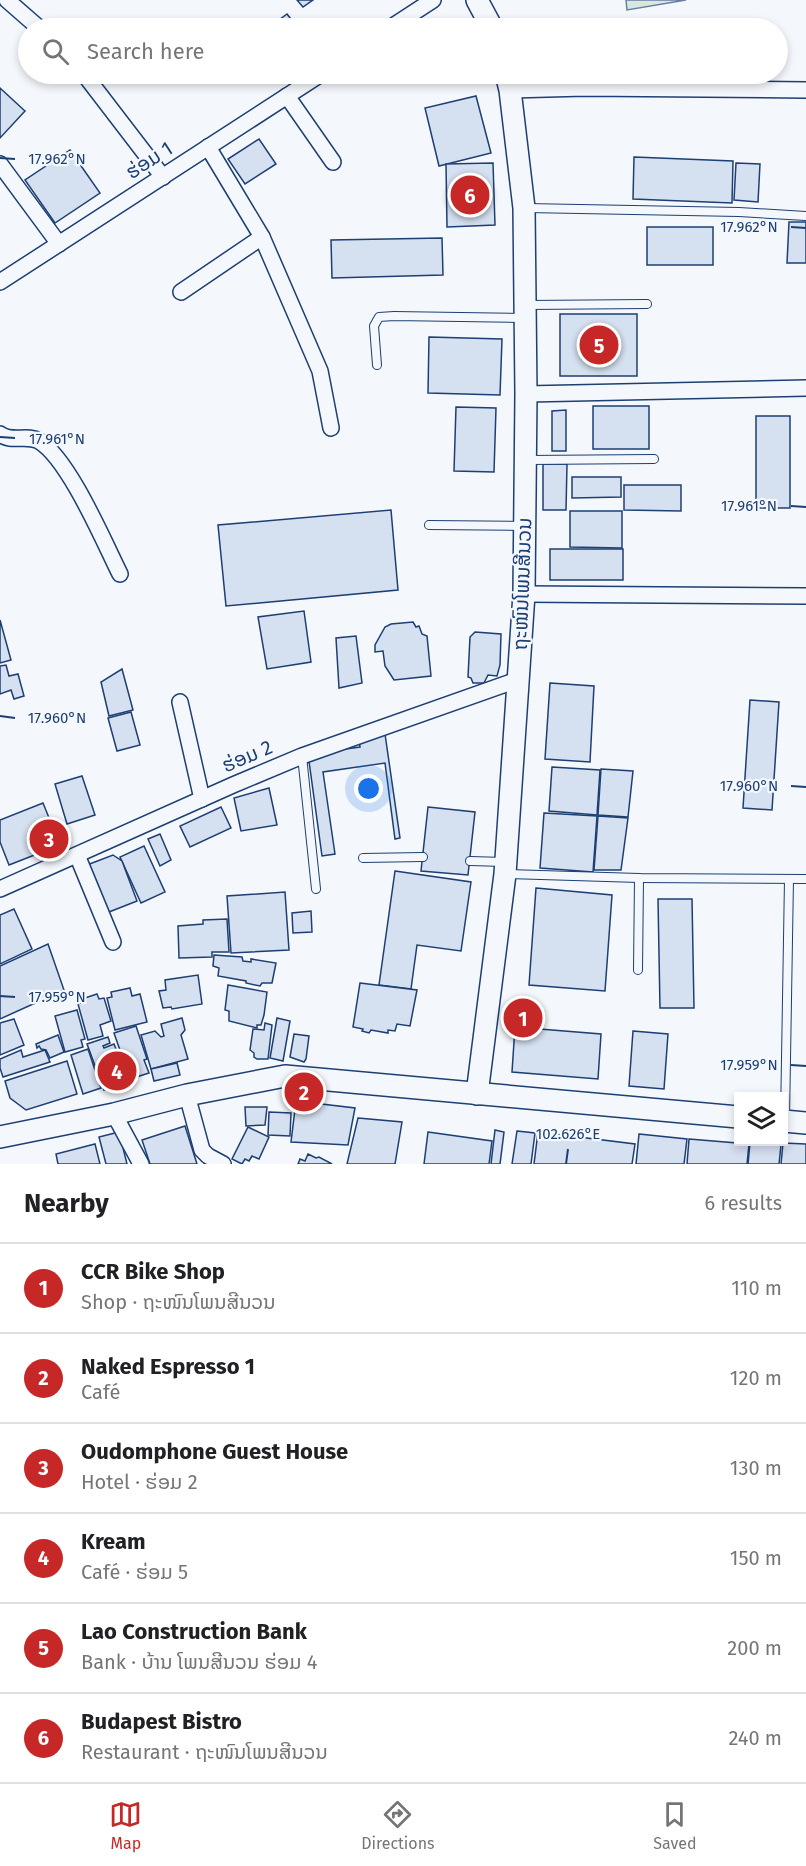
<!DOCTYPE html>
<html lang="en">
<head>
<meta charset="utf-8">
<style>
  :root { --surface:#fff; --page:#f2f2f2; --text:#202124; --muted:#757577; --line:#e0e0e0; --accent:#c62828 }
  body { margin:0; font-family:"Fira Sans","Noto Sans Lao",sans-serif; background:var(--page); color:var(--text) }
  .controls { position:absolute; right:18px; bottom:18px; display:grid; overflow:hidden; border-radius:0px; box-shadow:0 3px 9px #0003 }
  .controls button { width:54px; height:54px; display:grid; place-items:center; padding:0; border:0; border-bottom:2px solid var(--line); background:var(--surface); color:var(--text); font:30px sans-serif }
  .you { position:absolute; left:369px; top:789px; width:21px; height:21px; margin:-15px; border:4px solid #fff; border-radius:50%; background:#1a73e8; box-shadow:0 0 0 9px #1a73e833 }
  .badge { display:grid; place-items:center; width:39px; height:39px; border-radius:50%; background:var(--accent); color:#fff; font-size:20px; font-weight:700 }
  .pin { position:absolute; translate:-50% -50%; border:3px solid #fff; box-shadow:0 2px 6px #0006 }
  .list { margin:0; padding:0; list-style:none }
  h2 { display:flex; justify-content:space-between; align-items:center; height:78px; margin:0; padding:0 24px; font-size:26px }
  h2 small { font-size:20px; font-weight:400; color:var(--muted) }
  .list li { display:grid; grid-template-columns:39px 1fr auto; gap:18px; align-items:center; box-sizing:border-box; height:90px; padding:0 24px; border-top:2px solid var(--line) }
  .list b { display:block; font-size:22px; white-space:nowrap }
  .list p { margin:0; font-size:20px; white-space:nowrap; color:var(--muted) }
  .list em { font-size:20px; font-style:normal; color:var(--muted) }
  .icon { flex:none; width:33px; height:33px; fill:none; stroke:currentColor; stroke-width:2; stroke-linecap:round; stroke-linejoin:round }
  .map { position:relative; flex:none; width:806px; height:1164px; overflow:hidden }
  .search { position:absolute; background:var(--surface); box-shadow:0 3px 9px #0003; left:18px; right:18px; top:18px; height:66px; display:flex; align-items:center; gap:15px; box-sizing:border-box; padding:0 21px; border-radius:33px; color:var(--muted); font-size:22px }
  .sheet { height:618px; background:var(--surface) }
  nav { display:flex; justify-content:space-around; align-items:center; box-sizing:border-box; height:84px; border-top:2px solid var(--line); background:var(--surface); font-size:16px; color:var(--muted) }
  nav a { display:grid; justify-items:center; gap:3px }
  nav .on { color:var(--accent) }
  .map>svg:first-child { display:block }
  .green { fill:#d7e8df; stroke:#687fa3; stroke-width:1.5 }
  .building { fill:#d5e0f0; stroke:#1d3f73; stroke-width:1.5 }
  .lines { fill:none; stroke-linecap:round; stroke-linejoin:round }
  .lane-casing { stroke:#1d3f73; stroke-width:10 }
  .street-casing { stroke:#1d3f73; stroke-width:18 }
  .secondary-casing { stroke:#1d3f73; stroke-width:24 }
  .lane { stroke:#f4f7fb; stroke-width:8 }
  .street { stroke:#f4f7fb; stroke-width:15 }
  .secondary { stroke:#f4f7fb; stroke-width:21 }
  .ticks { fill:none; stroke:#1d3f73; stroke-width:2 }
  .labels { text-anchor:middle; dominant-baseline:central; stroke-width:4.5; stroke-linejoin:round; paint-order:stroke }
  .street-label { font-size:20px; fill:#1d3f73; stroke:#f4f7fb }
  .ticks-label { font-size:15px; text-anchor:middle; fill:#1d3f73; stroke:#f4f7fb; stroke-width:4.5; stroke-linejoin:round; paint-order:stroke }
</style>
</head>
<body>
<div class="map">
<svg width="806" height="1164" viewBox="0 0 806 1164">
  <rect width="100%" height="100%" fill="#f4f7fb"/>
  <polygon class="green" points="626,0 686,0 627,10"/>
  <g class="building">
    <polygon points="297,0 313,0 303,7"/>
    <polygon points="287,14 298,28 268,28"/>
    <polygon points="0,88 25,111 0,138"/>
    <polygon points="476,96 491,153 439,166 425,108"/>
    <polygon points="259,139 276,164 245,184 228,159"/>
    <polygon points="70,150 100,193 55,223 25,180"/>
    <polygon points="634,157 733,161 732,203 633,199"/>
    <polygon points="493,163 495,225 447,227 446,164"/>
    <polygon points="736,163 760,164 758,202 734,200"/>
    <polygon points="789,222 806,222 806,263 787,263"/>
    <rect x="647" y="227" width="66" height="38"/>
    <polygon points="442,238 443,275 332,278 331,240"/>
    <rect x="560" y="314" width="77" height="62"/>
    <polygon points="429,337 502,339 500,395 428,393"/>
    <rect x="593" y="406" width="56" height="43"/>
    <polygon points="456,407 496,408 494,472 454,471"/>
    <polygon points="566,410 566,451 552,451 552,411"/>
    <rect x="756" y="416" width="34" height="92"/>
    <polygon points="543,464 567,464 566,510 543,510"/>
    <polygon points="572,477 621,477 621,497 572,498"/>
    <polygon points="624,485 681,485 681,511 624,510"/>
    <polygon points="391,510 398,590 226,606 218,525"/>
    <polygon points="570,511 622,511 622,548 570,547"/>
    <rect x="550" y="549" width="73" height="31"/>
    <polygon points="304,611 311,662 267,669 258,617"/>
    <polygon points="0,620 11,660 0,663"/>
    <polygon points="413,622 416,627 419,626 422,634 427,636 431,676 394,680 385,666 383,651 375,652 375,645 385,627 391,624"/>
    <polygon points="475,632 501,634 500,665 497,676 488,675 484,683 473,683 471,678 468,677 470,637"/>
    <polygon points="356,636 362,683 339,688 336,638"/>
    <polygon points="6,665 9,676 18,674 24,696 14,699 11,690 0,694 0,666"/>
    <polygon points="122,669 133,710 109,716 101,682"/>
    <polygon points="550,683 594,686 590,762 545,759"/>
    <polygon points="750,700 779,702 772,810 743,808"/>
    <polygon points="131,712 140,745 117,751 108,718"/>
    <polygon points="385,734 400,838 395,839 385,763 323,772 335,854 322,856 308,754 360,747 359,738"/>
    <polygon points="552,767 600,770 597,815 549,811"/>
    <polygon points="601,769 633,771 628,817 598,815"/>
    <polygon points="82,776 95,815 67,824 55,784"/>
    <polygon points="269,788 277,825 241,831 234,798"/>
    <polygon points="43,803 60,845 9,865 0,842 0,820"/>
    <polygon points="221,807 231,828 190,847 180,826"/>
    <polygon points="428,807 475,812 468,875 421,871"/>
    <polygon points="544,813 597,816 593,872 540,868"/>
    <polygon points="598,816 628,818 621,870 594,870"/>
    <polygon points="160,834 171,860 160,866 148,839"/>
    <polygon points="144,846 165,892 141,903 120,857"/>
    <polygon points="113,855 122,861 137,901 109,912 87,865"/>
    <polygon points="395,871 471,882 461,951 417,945 411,989 379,985"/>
    <polygon points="536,888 612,895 605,991 529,985"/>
    <polygon points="285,892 289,950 231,953 227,896"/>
    <polygon points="658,899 692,899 694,1008 660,1008"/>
    <polygon points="14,909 32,949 0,964 0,915"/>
    <polygon points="311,911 312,932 293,933 292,913"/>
    <polygon points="227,919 229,952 212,952 212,957 179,958 178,926 203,924 203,920"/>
    <polygon points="48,944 64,990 0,1019 0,966"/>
    <polygon points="214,955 242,957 243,961 251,962 251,959 276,963 272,983 262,983 260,986 246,983 246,981 218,976 219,968 213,966"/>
    <polygon points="198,975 202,1004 172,1009 171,1007 163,1008 159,991 166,990 165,980"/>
    <polygon points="360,983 417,990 410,1026 397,1024 395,1031 388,1030 388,1033 371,1030 369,1033 362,1031 363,1029 353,1027"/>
    <polygon points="228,985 267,992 264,1015 261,1025 257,1025 257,1028 229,1021 229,1011 225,1010"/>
    <polygon points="130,988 132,996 140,994 147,1022 115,1030 107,998 112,997 111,992"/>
    <polygon points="97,994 99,999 104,998 111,1021 100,1025 103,1036 88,1040 78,1004 83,1002 82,999"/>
    <polygon points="77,1010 85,1039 81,1040 83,1047 65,1052 55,1016"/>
    <polygon points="182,1018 185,1030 181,1035 188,1059 151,1069 141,1035 155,1031 161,1037 164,1036 161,1024"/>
    <polygon points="277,1018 290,1021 283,1061 270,1058"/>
    <polygon points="14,1019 24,1045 0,1055 0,1023"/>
    <polygon points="265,1023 272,1025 268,1059 257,1059 254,1057 254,1053 250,1050 253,1029 264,1030"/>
    <polygon points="136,1026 147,1059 144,1060 149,1073 130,1079 114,1033"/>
    <polygon points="515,1027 601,1034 598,1079 512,1072"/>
    <polygon points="633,1031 668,1034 664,1089 629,1086"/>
    <polygon points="294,1034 309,1036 306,1059 304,1062 290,1057"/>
    <polygon points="58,1035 64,1052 50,1058 46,1050 41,1049 39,1046 37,1048 36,1044"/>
    <polygon points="108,1037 110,1043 103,1046 104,1048 114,1044 118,1054 108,1058 114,1074 124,1070 129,1081 104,1090 87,1044"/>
    <polygon points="88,1049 101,1088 83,1094 71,1055"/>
    <polygon points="21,1050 23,1057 45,1050 50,1062 3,1077 0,1068 0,1059"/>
    <polygon points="67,1061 77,1094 26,1110 10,1098 5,1081"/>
    <polygon points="177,1063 180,1075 154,1081 151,1069"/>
    <polygon points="296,1101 355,1108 348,1145 291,1142"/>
    <polygon points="245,1107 267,1107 265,1125 246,1126"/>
    <polygon points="269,1112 291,1113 290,1136 268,1135"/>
    <polygon points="358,1118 402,1122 395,1164 347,1164"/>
    <polygon points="185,1126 197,1164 150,1164 142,1140"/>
    <polygon points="248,1127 269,1137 259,1159 252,1156 249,1161 245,1159 242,1164 232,1159"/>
    <polygon points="495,1130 504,1132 500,1164 491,1164"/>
    <polygon points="517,1131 535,1133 531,1164 512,1164"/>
    <polygon points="119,1132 127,1164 106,1164 99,1137"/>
    <polygon points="428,1132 492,1141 489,1164 424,1164"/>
    <polygon points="538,1132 635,1144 632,1164 534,1164"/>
    <polygon points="639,1134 687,1139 684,1164 636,1164"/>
    <polygon points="689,1139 749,1144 747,1164 687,1164"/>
    <polygon points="750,1143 781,1145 779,1164 748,1164"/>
    <polygon points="783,1143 806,1144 806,1164 781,1164"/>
    <polygon points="95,1144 100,1164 58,1164 56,1154"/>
    <polygon points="308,1154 316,1158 319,1157 332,1164 298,1164 300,1159 305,1161"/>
  </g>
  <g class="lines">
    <defs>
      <g id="lane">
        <polyline points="526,208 739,212 806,216"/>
        <polyline points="527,305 647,304"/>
        <polyline points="377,365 374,326 379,317 394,316 524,318"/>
        <polyline points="527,460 654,459"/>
        <polyline points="429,525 523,526"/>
        <polyline points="302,756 316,889"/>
        <polyline points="363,858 423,857"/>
        <polyline points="470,861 504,862"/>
        <polyline points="506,874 639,878 806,879"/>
        <polyline points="638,970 639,878"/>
        <polyline points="785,1119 789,879"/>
      </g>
      <g id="street">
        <polyline points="7,0 39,28"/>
        <polyline points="390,28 433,0"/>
        <polyline points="84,74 163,177"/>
        <polyline points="510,90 585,88 806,90"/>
        <polyline points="287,96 333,162"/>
        <polyline points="208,147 262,237 320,371 331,428"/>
        <polyline points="0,164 59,244"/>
        <polyline points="0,282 321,74"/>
        <polyline points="181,292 262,237"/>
        <polyline points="526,394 806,388"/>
        <path d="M 0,434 C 11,443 27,434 39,441 C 69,459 104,542 120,574"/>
        <polyline points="524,594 806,596"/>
        <polyline points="180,702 202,799"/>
        <polyline points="77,855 113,942"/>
        <polyline points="0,889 233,785 302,756 517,680"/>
        <polyline points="187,1095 202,1150 208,1156 223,1164"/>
        <polyline points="114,1114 141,1164"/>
      </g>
      <g id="secondary">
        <polyline points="477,0 492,28"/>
        <polyline points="477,1094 505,874 524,594 526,394 524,208 510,90 506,74"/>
        <polyline points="784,1121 806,1123"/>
        <polyline points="0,1137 114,1114 187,1095 285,1076 738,1117"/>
      </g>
    </defs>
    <use href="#lane" class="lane-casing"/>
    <use href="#street" class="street-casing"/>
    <use href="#secondary" class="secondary-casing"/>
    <use href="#lane" class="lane"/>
    <use href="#street" class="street"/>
    <use href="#secondary" class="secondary"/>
  </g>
  <path class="ticks" d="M 0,158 L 15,159M 791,227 L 806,228M 0,437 L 15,438M 791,506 L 806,507M 0,716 L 15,718M 791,786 L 806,787M 0,996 L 15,997M 791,1065 L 806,1066M 566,1164 L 568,1149"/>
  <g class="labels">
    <g class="street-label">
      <text transform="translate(149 160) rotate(-33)">ຮ່ອມ 1</text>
      <text transform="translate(522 584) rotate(-88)">ຖະໜົນໂພນສີນວນ</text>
      <text transform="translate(247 756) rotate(-23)">ຮ່ອມ 2</text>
    </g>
  </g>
  <g class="ticks-label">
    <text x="57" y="164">17.962°N</text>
    <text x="749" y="232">17.962°N</text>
    <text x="57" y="444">17.961°N</text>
    <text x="749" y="511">17.961°N</text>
    <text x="57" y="723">17.960°N</text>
    <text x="749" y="791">17.960°N</text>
    <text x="57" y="1002">17.959°N</text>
    <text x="749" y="1070">17.959°N</text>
    <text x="568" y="1139">102.626°E</text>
  </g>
</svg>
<div class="controls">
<button><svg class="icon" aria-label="layers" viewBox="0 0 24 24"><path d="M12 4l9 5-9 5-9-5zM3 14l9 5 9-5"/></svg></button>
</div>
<div class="you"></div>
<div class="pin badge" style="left:523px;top:1018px">1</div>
<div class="pin badge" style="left:304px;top:1092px">2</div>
<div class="pin badge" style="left:49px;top:839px">3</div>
<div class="pin badge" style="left:117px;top:1071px">4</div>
<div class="pin badge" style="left:599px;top:345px">5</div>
<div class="pin badge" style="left:470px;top:195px">6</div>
<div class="search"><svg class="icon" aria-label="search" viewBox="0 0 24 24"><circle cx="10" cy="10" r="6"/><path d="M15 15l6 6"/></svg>Search here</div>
</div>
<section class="sheet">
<h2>Nearby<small>6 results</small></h2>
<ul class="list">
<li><span class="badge">1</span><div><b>CCR Bike Shop</b><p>Shop · ຖະໜົນໂພນສີນວນ</p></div><em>110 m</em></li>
<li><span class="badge">2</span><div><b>Naked Espresso 1</b><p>Café</p></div><em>120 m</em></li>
<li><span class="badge">3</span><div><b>Oudomphone Guest House</b><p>Hotel · ຮ່ອມ 2</p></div><em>130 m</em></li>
<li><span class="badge">4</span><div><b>Kream</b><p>Café · ຮ່ອມ 5</p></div><em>150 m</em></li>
<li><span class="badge">5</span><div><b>Lao Construction Bank</b><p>Bank · ບ້ານ ໂພນສີນວນ ຮ່ອມ 4</p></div><em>200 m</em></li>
<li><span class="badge">6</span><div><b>Budapest Bistro</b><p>Restaurant · ຖະໜົນໂພນສີນວນ</p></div><em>240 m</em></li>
</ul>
</section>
<nav>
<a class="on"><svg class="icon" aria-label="map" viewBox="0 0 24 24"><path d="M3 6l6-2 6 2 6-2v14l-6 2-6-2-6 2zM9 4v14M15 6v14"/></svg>Map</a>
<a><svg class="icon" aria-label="directions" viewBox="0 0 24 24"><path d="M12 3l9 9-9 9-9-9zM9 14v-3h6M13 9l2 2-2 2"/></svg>Directions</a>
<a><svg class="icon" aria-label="saved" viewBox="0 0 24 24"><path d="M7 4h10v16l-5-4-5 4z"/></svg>Saved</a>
</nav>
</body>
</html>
